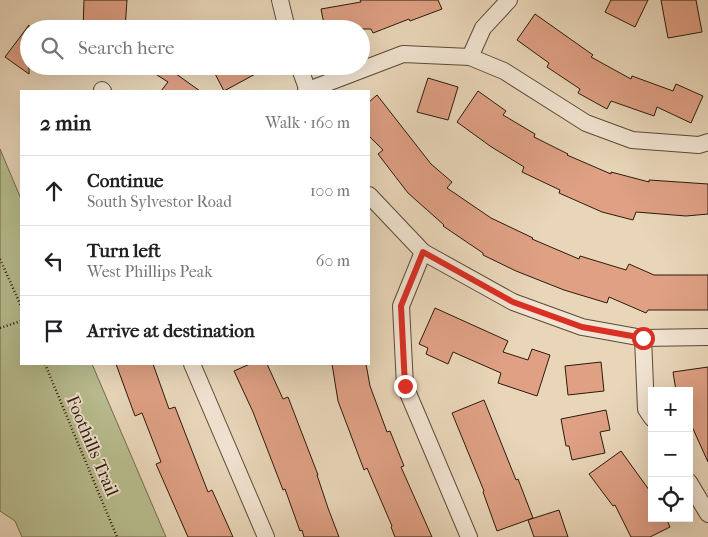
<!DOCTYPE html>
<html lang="en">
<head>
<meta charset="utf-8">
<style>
  :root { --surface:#fff; --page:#f2f2f2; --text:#202124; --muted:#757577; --line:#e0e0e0 }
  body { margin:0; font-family:"IM FELL French Canon",serif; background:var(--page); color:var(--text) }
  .controls { position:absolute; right:15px; bottom:15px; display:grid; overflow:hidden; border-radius:0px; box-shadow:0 5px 20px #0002 }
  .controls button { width:45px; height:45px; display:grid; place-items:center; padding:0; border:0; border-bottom:1px solid var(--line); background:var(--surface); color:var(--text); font:25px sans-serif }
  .stop { position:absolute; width:15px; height:15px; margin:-11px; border:4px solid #d93025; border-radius:50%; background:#fff }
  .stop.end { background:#d93025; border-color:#fff; box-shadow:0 1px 5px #0008 }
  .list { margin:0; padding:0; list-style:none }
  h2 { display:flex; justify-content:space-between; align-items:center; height:65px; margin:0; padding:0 20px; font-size:21px }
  h2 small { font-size:16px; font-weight:400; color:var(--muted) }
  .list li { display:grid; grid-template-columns:32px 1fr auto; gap:15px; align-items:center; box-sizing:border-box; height:70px; padding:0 20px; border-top:1px solid var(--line) }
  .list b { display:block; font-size:19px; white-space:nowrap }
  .list p { margin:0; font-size:16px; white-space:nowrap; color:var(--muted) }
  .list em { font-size:16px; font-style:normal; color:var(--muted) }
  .icon { flex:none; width:28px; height:28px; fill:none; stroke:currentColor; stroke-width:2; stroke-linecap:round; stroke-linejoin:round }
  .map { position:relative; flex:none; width:708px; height:537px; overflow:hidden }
  .search { position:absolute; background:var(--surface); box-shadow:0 5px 20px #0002; left:20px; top:20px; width:350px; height:55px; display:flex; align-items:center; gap:12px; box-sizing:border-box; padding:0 18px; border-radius:28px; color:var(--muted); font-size:19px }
  .panel { position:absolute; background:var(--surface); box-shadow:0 5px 20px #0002; left:20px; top:90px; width:350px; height:275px; border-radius:0px }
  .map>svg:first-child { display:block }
  .green { fill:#b8bd8f; stroke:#726c4c }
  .building { fill:#dfa084; stroke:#2c1b0a }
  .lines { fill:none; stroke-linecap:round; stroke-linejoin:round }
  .minor-casing { stroke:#5b4a36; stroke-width:18 }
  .path { stroke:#2c1b0a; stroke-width:2.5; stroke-dasharray:1 2.5; stroke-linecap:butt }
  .minor { stroke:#f1e4d2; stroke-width:16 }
  .route { stroke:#d93025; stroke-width:6 }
  .labels { text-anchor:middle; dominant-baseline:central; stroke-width:4; stroke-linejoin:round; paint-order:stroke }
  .street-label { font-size:18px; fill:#2c1b0a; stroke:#f1e4d2 }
</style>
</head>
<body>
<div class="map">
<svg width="708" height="537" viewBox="0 0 708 537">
  <rect width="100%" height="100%" fill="#e9d6b9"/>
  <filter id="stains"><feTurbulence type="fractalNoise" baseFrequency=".004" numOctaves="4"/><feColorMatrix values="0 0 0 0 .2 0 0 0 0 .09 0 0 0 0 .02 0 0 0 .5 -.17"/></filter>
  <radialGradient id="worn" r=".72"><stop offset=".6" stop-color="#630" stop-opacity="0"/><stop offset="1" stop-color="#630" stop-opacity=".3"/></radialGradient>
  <polygon class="green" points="0,149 21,199 21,364 92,364 166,537 22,537 15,521 0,511"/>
  <g class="building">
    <polygon points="84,0 127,0 125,29 83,29"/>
    <polygon points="360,0 438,0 442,9 410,21 409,19 373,33 371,29 325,29 321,9 361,2"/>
    <polygon points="611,0 648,0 635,27 605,12"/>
    <polygon points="661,0 696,0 702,32 668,38"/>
    <polygon points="535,14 593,55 591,57 631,79 632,76 673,91 676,84 703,96 691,123 657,107 654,116 611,101 607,109 578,93 580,89 547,67 549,63 517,40"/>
    <polygon points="29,25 29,74 5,57"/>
    <polygon points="143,66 165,66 200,91 161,91 168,82"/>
    <polygon points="211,66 270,66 224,91"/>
    <polygon points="428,78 458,87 448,120 417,112"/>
    <polygon points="478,91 506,111 503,115 535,134 534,137 568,154 567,155 611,174 611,172 649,182 649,180 708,184 708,214 686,216 636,212 633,220 602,212 559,193 560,190 522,172 524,167 490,146 457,122"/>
    <polygon points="377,95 431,164 452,182 447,188 491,218 533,238 532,239 579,259 580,256 626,270 629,264 654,275 708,275 708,310 648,310 646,313 609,297 607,303 564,290 516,271 483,255 483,253 443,226 444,225 408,193 378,154 383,150 369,136 369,102"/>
    <polygon points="435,308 508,341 503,352 528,360 532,349 550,355 537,396 498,383 501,373 453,352 448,364 426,354 428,348 419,344"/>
    <polygon points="601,362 604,391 568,395 565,366"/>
    <polygon points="116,364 153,364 169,409 175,407 208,492 212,490 233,537 188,537 156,464 161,462 142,413 135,416"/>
    <polygon points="250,364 267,364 283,399 288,397 318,475 317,475 328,508 339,537 304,537 302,530 300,531 285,489 283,490 253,412 234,371"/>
    <polygon points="332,364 366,364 370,386 387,432 390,431 404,466 401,467 432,537 395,537 391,527 392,526 367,468 364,470 338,401"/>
    <polygon points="708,367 708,462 689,420 689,391 676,391 673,372"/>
    <polygon points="484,400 516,480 518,479 533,518 497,531 483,492 484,491 452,413"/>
    <polygon points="606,410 610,430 600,432 605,453 572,460 569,446 566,446 561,419"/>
    <polygon points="621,451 652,494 652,518 666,518 670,527 650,537 631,537 615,505 613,506 589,474"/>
    <polygon points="559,510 568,537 534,537 528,520"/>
  </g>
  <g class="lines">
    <defs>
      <g id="minor">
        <polyline points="280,0 287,29"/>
        <polyline points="470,57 483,28 509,0"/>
        <polyline points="299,66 308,91"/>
        <polyline points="102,90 103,91"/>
        <polyline points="306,91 403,54 470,57 504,71 586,123 632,140 699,145 708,142"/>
        <polyline points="369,195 423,252 513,302 582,327 643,338 708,337"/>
        <polyline points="423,252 401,306 405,386 469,537"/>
        <polyline points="643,338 646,409 652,418"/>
        <polyline points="192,364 266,537"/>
        <polyline points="689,482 708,514"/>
      </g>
    </defs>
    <use href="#minor" class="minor-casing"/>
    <g class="path">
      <polyline points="0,259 21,306"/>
      <polyline points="0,328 21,321"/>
      <polyline points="45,364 117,537"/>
    </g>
    <use href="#minor" class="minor"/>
  </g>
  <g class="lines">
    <polyline class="route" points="405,386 401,306 423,252 513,302 582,327 643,338"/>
  </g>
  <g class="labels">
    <g class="street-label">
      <text transform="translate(92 446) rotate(67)">Foothills Trail</text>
    </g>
  </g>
  <rect width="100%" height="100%" filter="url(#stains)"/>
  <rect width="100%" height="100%" fill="url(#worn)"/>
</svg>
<div class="controls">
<button>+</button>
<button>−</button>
<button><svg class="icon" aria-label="locate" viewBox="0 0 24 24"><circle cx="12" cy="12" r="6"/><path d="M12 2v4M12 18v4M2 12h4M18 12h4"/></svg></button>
</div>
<div class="stop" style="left:643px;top:338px"></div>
<div class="stop end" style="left:405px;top:386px"></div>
<div class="search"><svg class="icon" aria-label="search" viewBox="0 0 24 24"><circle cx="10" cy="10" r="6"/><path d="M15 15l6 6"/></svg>Search here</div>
<section class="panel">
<h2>2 min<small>Walk · 160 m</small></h2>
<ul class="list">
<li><svg class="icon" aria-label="ahead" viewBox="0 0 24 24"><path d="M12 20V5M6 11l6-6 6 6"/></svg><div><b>Continue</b><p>South Sylvestor Road</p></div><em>100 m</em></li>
<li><svg class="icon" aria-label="left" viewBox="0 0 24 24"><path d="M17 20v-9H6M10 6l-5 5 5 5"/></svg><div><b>Turn left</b><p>West Phillips Peak</p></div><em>60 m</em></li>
<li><svg class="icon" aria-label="arrive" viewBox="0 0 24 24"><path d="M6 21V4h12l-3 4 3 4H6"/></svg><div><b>Arrive at destination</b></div></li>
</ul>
</section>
</div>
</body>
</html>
